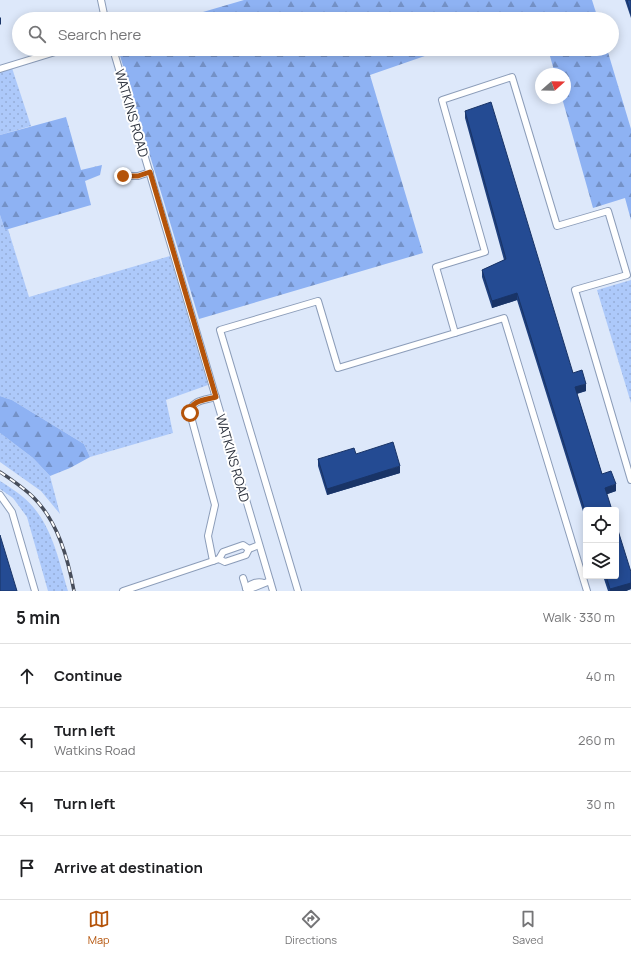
<!DOCTYPE html>
<html lang="en">
<head>
<meta charset="utf-8">
<style>
  :root { --surface:#fff; --page:#f2f2f2; --text:#202124; --muted:#757577; --line:#e0e0e0; --accent:#b45309 }
  body { margin:0; font-family:Manrope,sans-serif; background:var(--page); color:var(--text) }
  .controls { position:absolute; right:12px; bottom:12px; display:grid; overflow:hidden; border-radius:4px; box-shadow:0 2px 10px #0003 }
  .controls button { width:36px; height:36px; display:grid; place-items:center; padding:0; border:0; border-bottom:1px solid var(--line); background:var(--surface); color:var(--text); font:20px sans-serif }
  .compass { position:absolute; left:535px; top:68px; width:36px; height:36px; border-radius:50%; background:var(--surface); box-shadow:0 2px 10px #0003; rotate:70deg }
  .stop { position:absolute; width:12px; height:12px; margin:-9px; border:3px solid #b45309; border-radius:50%; background:#fff }
  .stop.end { background:#b45309; border-color:#fff; box-shadow:0 1px 4px #0008 }
  .list { margin:0; padding:0; list-style:none }
  h2 { display:flex; justify-content:space-between; align-items:center; height:52px; margin:0; padding:0 16px; font-size:17px }
  h2 small { font-size:13px; font-weight:400; color:var(--muted) }
  .list li { display:grid; grid-template-columns:26px 1fr auto; gap:12px; align-items:center; box-sizing:border-box; height:64px; padding:0 16px; border-top:1px solid var(--line) }
  .list b { display:block; font-size:15px; white-space:nowrap }
  .list p { margin:0; font-size:13px; white-space:nowrap; color:var(--muted) }
  .list em { font-size:13px; font-style:normal; color:var(--muted) }
  .icon { flex:none; width:22px; height:22px; fill:none; stroke:currentColor; stroke-width:2; stroke-linecap:round; stroke-linejoin:round }
  .map { position:relative; flex:none; width:631px; height:591px; overflow:hidden }
  .search { position:absolute; background:var(--surface); box-shadow:0 2px 10px #0003; left:12px; right:12px; top:12px; height:44px; display:flex; align-items:center; gap:10px; box-sizing:border-box; padding:0 14px; border-radius:22px; color:var(--muted); font-size:15px }
  .sheet { height:308px; background:var(--surface) }
  nav { display:flex; justify-content:space-around; align-items:center; box-sizing:border-box; height:56px; border-top:1px solid var(--line); background:var(--surface); font-size:11px; color:var(--muted) }
  nav a { display:grid; justify-items:center; gap:2px }
  nav .on { color:var(--accent) }
  .map>svg:first-child { display:block }
  .grass { fill:url(#grass-dots) }
  .forest { fill:url(#forest-firs) }
  .lines { fill:none; stroke-linecap:round; stroke-linejoin:round }
  .minor-casing { stroke:#8c9db9; stroke-width:8 }
  .minor { stroke:#fff; stroke-width:6 }
  .rail-casing { stroke:#474d5a; stroke-width:3.5 }
  .rail { stroke:#fff; stroke-width:2; stroke-dasharray:6; stroke-linecap:butt }
  .wall { fill:#1f407e }
  .shaded-wall { fill:#193467 }
  .building { fill:#244b93; stroke:#193467 }
  .route { stroke:#b45309; stroke-width:5 }
  .labels { text-anchor:middle; dominant-baseline:central; stroke-width:4; stroke-linejoin:round; paint-order:stroke }
  .street-label { font-size:13px; fill:#2b313d; stroke:#fff }
</style>
</head>
<body>
<div class="map">
<svg width="631" height="591" viewBox="0 0 631 591">
  <defs>
    <pattern id="grass-dots" width="8" height="8" patternUnits="userSpaceOnUse"><rect width="8" height="8" fill="#adc9fa"/><path d="M2 2h.1M6 6h.1" fill="none" stroke="#95add7" stroke-width="1.8" stroke-linecap="round"/></pattern>
    <pattern id="forest-firs" width="22" height="20" patternUnits="userSpaceOnUse"><rect width="22" height="20" fill="#8eb2f3"/><path d="M5 1l3.5 6h-7zM16 11l3.5 6h-7z" fill="#7491c6"/></pattern>
  </defs>
  <rect width="100%" height="100%" fill="#dde8fa"/>
  <g class="grass">
    <polygon points="12,68 31,126 0,135 0,72"/>
    <polygon points="0,215 5,230 8,229 29,297 170,256 208,385 166,400 173,433 90,457 84,444 12,400 0,396"/>
    <polygon points="631,280 631,403 597,290"/>
    <polygon points="0,433 33,458 50,476 60,514 41,491 0,462"/>
    <path d="M 0,481 C 8,486 16,491 23,497 C 51,520 58,558 68,591 L 48,591 L 27,517 L 13,498 L 0,489 Z"/>
  </g>
  <g class="forest">
    <polygon points="244,0 592,0 598,19 179,19"/>
    <polygon points="118,49 445,49 370,75 423,253 199,319"/>
    <polygon points="548,49 607,49 631,129 631,220 625,198 593,208 562,98 565,98 565,74 555,74"/>
    <polygon points="66,117 81,170 102,165 100,175 85,181 91,205 5,230 0,215 0,135"/>
    <polygon points="0,396 12,400 84,444 90,457 70,468 50,476 33,458 0,433"/>
  </g>
  <g class="lines">
    <defs>
      <g id="minor">
        <polyline points="101,0 105,19"/>
        <polyline points="113,49 273,591"/>
        <polyline points="0,69 65,49"/>
        <polyline points="123,176 138,176 150,172"/>
        <polyline points="455,333 504,318 587,591"/>
        <polyline points="0,495 12,512 35,591"/>
        <polyline points="219,559 223,552 243,545 249,549"/>
        <path d="M 213,561 L 208,536 L 215,505 L 190,413 C 191,400 205,400 216,397"/>
        <polyline points="243,578 247,591"/>
        <polyline points="246,588 250,589 270,581"/>
        <path d="M 246,588 C 251,583 258,581 264,583"/>
        <polyline points="123,591 219,559 225,562 246,555 249,549 259,545"/>
        <polyline points="298,591 220,330 318,301 338,368 455,333 436,267 485,252 442,100 512,77 557,226 608,211 627,275 575,290 631,480"/>
      </g>
    </defs>
    <use href="#minor" class="minor-casing"/>
    <use href="#minor" class="minor"/>
    <defs>
      <path id="rail" d="M 0,472 C 12,480 24,488 34,498 C 58,522 68,559 74,591"/>
    </defs>
    <use href="#rail" class="rail-casing"/>
    <use href="#rail" class="rail"/>
  </g>
  <g class="wall">
    <polygon points="625,0 631,0 631,18"/>
    <polygon points="465,111 573,373 586,391 577,394 602,474 616,491 607,494 586,510 586,521 517,300 492,308 482,277 482,270 504,260 465,118"/>
    <polygon points="356,454 400,473 327,495 318,466 318,459"/>
    <polygon points="631,572 631,589 626,591 608,591 603,576 616,576"/>
  </g>
  <g class="shaded-wall">
    <polygon points="1,17 1,24 0,25 0,18"/>
    <polygon points="517,293 517,300 492,308 492,301"/>
    <polygon points="586,384 586,391 575,394 575,387"/>
    <polygon points="400,466 400,473 327,495 327,489"/>
    <polygon points="616,484 616,491 605,495 605,488"/>
    <polygon points="631,583 631,589 626,591 610,591 610,589"/>
  </g>
  <g class="building">
    <polygon points="627,0 631,0 631,14"/>
    <polygon points="491,102 573,373 582,370 586,384 575,387 602,474 611,471 616,484 605,488 612,510 586,510 586,514 517,293 492,301 482,270 506,259 465,111"/>
    <polygon points="393,442 400,466 327,489 318,459 354,448 356,454"/>
    <polygon points="616,524 631,572 631,583 610,589 606,576 616,576"/>
    <polygon points="0,535 17,591 0,591"/>
  </g>
  <g class="lines">
    <path class="route" d="M 123,176 L 138,176 L 150,172 L 216,397 C 205,400 191,400 190,413"/>
  </g>
  <g class="labels">
    <g class="street-label">
      <text transform="translate(132 113) rotate(74)">WATKINS ROAD</text>
      <text transform="translate(233 458) rotate(74)">WATKINS ROAD</text>
    </g>
  </g>
</svg>
<div class="controls">
<button><svg class="icon" aria-label="locate" viewBox="0 0 24 24"><circle cx="12" cy="12" r="6"/><path d="M12 2v4M12 18v4M2 12h4M18 12h4"/></svg></button>
<button><svg class="icon" aria-label="layers" viewBox="0 0 24 24"><path d="M12 4l9 5-9 5-9-5zM3 14l9 5 9-5"/></svg></button>
</div>
<svg class="compass" viewBox="-18 -18 36 36"><path d="M0-13l5 13h-10z" fill="#e53935"/><path d="M0 13l5-13h-10z" fill="#757577"/></svg>
<div class="stop" style="left:190px;top:413px"></div>
<div class="stop end" style="left:123px;top:176px"></div>
<div class="search"><svg class="icon" aria-label="search" viewBox="0 0 24 24"><circle cx="10" cy="10" r="6"/><path d="M15 15l6 6"/></svg>Search here</div>
</div>
<section class="sheet">
<h2>5 min<small>Walk · 330 m</small></h2>
<ul class="list">
<li><svg class="icon" aria-label="ahead" viewBox="0 0 24 24"><path d="M12 20V5M6 11l6-6 6 6"/></svg><div><b>Continue</b></div><em>40 m</em></li>
<li><svg class="icon" aria-label="left" viewBox="0 0 24 24"><path d="M17 20v-9H6M10 6l-5 5 5 5"/></svg><div><b>Turn left</b><p>Watkins Road</p></div><em>260 m</em></li>
<li><svg class="icon" aria-label="left" viewBox="0 0 24 24"><path d="M17 20v-9H6M10 6l-5 5 5 5"/></svg><div><b>Turn left</b></div><em>30 m</em></li>
<li><svg class="icon" aria-label="arrive" viewBox="0 0 24 24"><path d="M6 21V4h12l-3 4 3 4H6"/></svg><div><b>Arrive at destination</b></div></li>
</ul>
</section>
<nav>
<a class="on"><svg class="icon" aria-label="map" viewBox="0 0 24 24"><path d="M3 6l6-2 6 2 6-2v14l-6 2-6-2-6 2zM9 4v14M15 6v14"/></svg>Map</a>
<a><svg class="icon" aria-label="directions" viewBox="0 0 24 24"><path d="M12 3l9 9-9 9-9-9zM9 14v-3h6M13 9l2 2-2 2"/></svg>Directions</a>
<a><svg class="icon" aria-label="saved" viewBox="0 0 24 24"><path d="M7 4h10v16l-5-4-5 4z"/></svg>Saved</a>
</nav>
</body>
</html>
